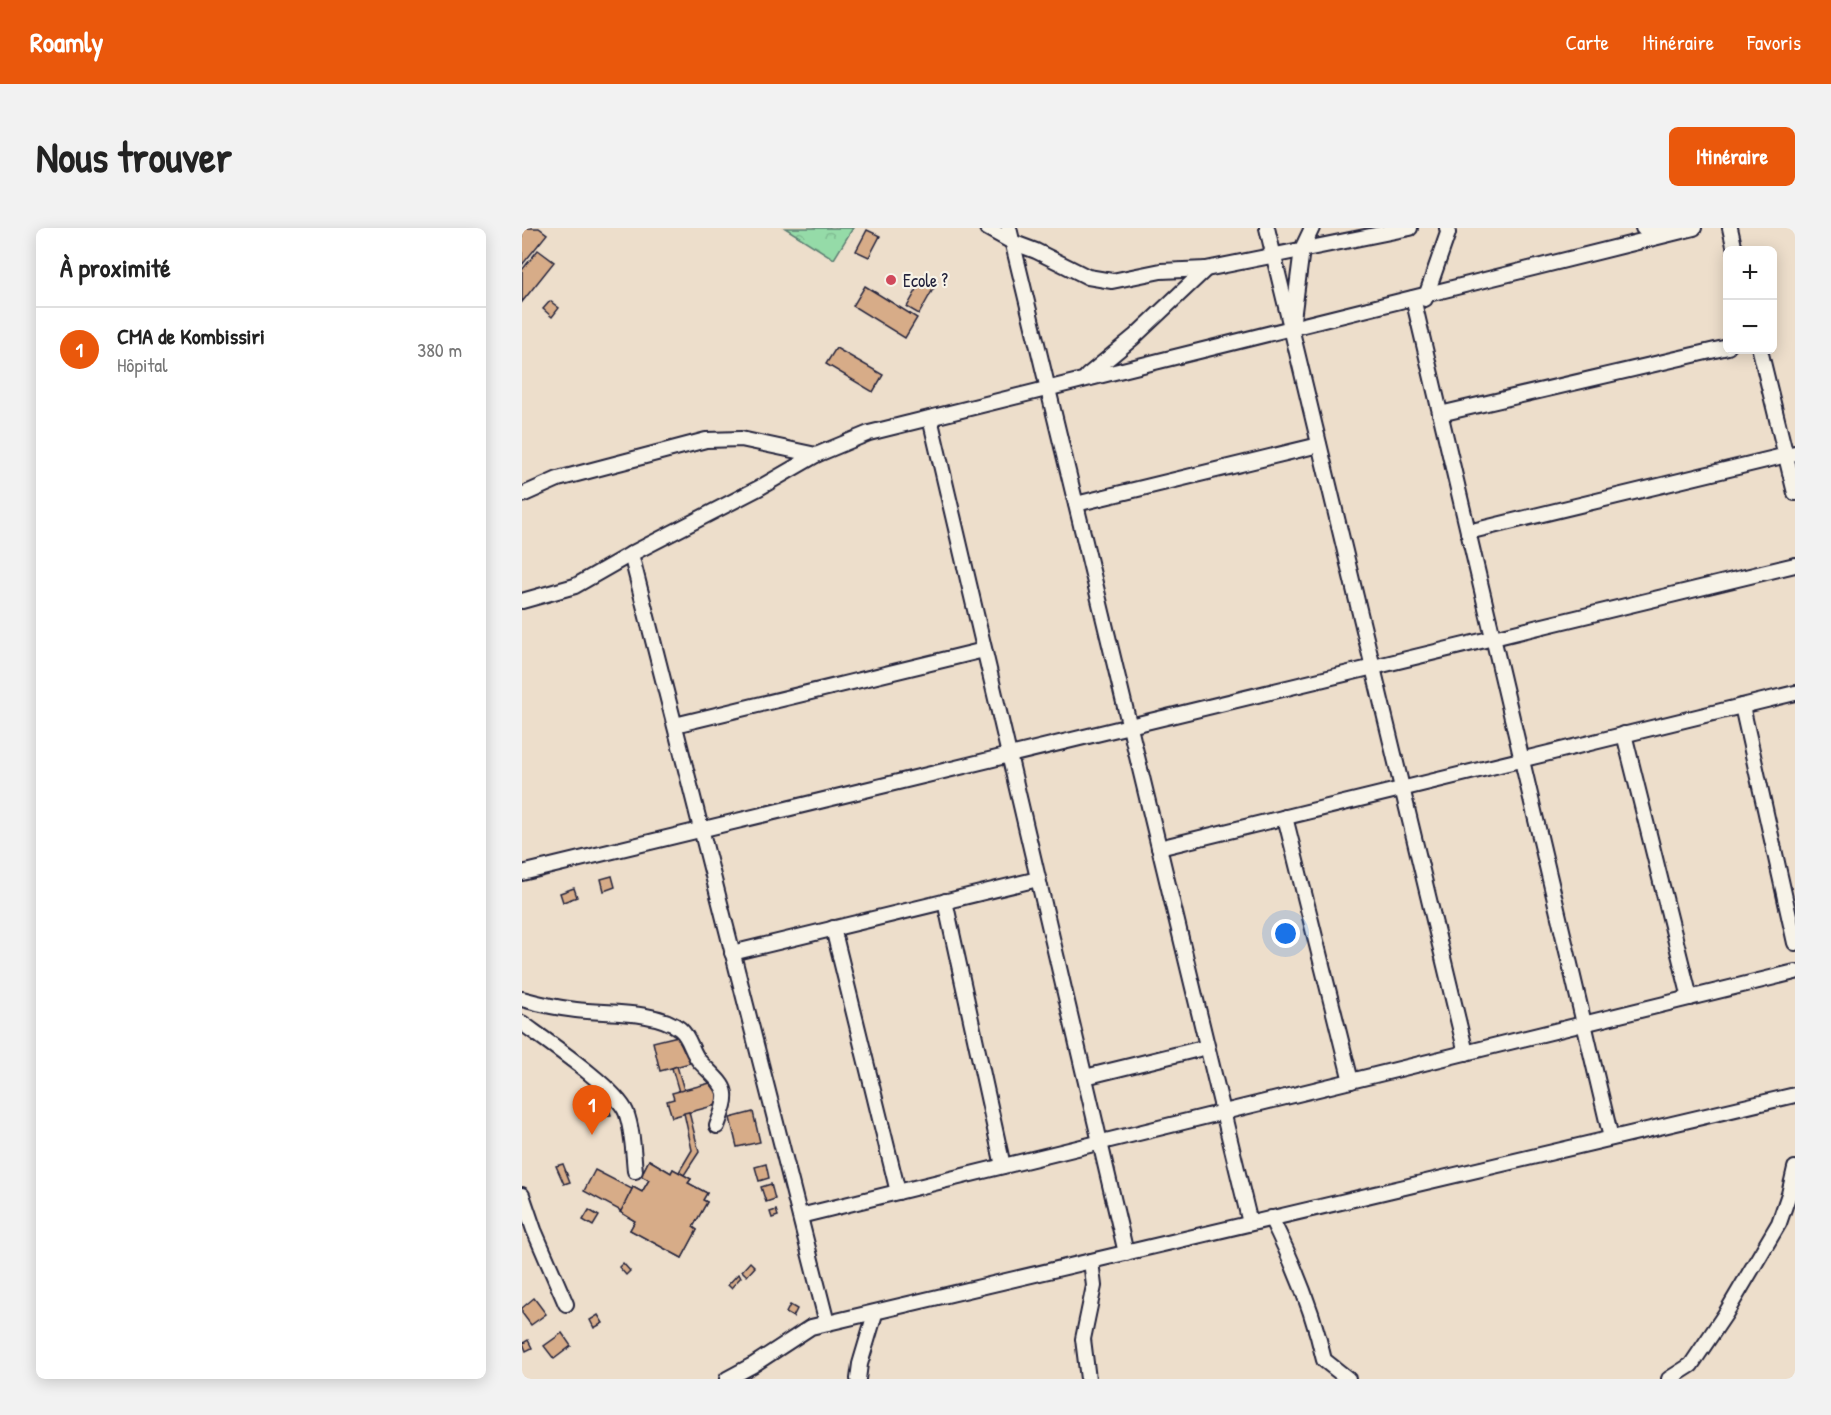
<!DOCTYPE html>
<html lang="fr">
<head>
<meta charset="utf-8">
<style>
  :root { --surface:#fff; --page:#f2f2f2; --text:#222; --muted:#767676; --line:#e0e0e0; --accent:#ea580c }
  body { margin:0; font-family:"Patrick Hand",sans-serif; background:var(--page); color:var(--text) }
  .controls { position:absolute; right:18px; top:18px; display:grid; overflow:hidden; border-radius:9px; box-shadow:0 3px 15px #0003 }
  .controls button { width:54px; height:54px; display:grid; place-items:center; padding:0; border:0; border-bottom:2px solid var(--line); background:var(--surface); color:var(--text); font:30px sans-serif }
  .you { position:absolute; left:764px; top:706px; width:21px; height:21px; margin:-15px; border:4px solid #fff; border-radius:50%; background:#1a73e8; box-shadow:0 0 0 9px #1a73e833 }
  .badge { display:grid; place-items:center; width:39px; height:39px; border-radius:50%; background:var(--accent); color:#fff; font-size:20px; font-weight:700 }
  .pin { position:absolute; translate:-50% -50px; filter:drop-shadow(0 2px 3px #0008) }
  .pin::after { content:''; position:absolute; top:32px; width:21px; height:18px; background:inherit; clip-path:polygon(0 0,100% 0,50% 100%) }
  .list { margin:0; padding:0; list-style:none }
  h2 { display:flex; justify-content:space-between; align-items:center; height:78px; margin:0; padding:0 24px; font-size:26px }
  h2 small { font-size:20px; font-weight:400; color:var(--muted) }
  .list li { display:grid; grid-template-columns:39px 1fr auto; gap:18px; align-items:center; box-sizing:border-box; height:84px; padding:0 24px; border-top:2px solid var(--line) }
  .list b { display:block; font-size:22px; white-space:nowrap }
  .list p { margin:0; font-size:20px; white-space:nowrap; color:var(--muted) }
  .list em { font-size:20px; font-style:normal; color:var(--muted) }
  .map { position:relative; flex:none; width:1273px; height:1151px; overflow:hidden; border-radius:9px }
  header { display:flex; align-items:center; gap:36px; box-sizing:border-box; height:84px; padding:0 30px; background:var(--accent); color:#fff }
  header strong { font-size:28px }
  nav { display:flex; gap:33px; margin-inline-start:auto; font-size:21px }
  .intro { display:flex; align-items:center; justify-content:space-between; box-sizing:border-box; height:144px; padding:0 36px }
  h1 { margin:0; font-size:42px }
  .button { padding:15px 27px; border-radius:9px; background:var(--accent); color:#fff; font-size:21px; font-weight:700 }
  main { display:flex; gap:36px; padding:0 36px }
  aside { flex:1; background:var(--surface); border-radius:9px; box-shadow:0 3px 15px #0003 }
  .map>svg:first-child { display:block }
  .forest { fill:url(#forest-crowns); stroke:#5c7e72; stroke-width:1.5 }
  .building { fill:#d7ac88; stroke:#22223b; stroke-width:1.5; fill-rule:evenodd }
  .lines { fill:none; stroke-linecap:round; stroke-linejoin:round }
  .minor-casing { stroke:#22223b; stroke-width:18 }
  .minor { stroke:#f7f3e8; stroke-width:14 }
  .poi-dot { fill:#d1495b; stroke:#f7f3e8; stroke-width:2 }
  .labels { text-anchor:middle; dominant-baseline:central; stroke-width:4.5; stroke-linejoin:round; paint-order:stroke }
  .poi-label { font-size:18px; fill:#22223b; stroke:#f7f3e8; text-anchor:start }
</style>
</head>
<body>
<header>
<strong>Roamly</strong>
<nav><a>Carte</a><a>Itinéraire</a><a>Favoris</a></nav>
</header>
<div class="intro"><h1>Nous trouver</h1><a class="button">Itinéraire</a></div>
<main>
<aside>
<h2>À proximité<small></small></h2>
<ul class="list">
<li><span class="badge">1</span><div><b>CMA de Kombissiri</b><p>Hôpital</p></div><em>380 m</em></li>
</ul>
</aside>
<div class="map">
<svg width="1273" height="1151" viewBox="0 0 1273 1151">
  <defs>
    <pattern id="forest-crowns" width="20" height="18" patternUnits="userSpaceOnUse" patternTransform="scale(1.5)"><rect width="20" height="18" fill="#95dba8"/><path d="M2 6a3 3 0 1 1 6 0M12 15a3 3 0 1 1 6 0" fill="none" stroke="#80bc92"/></pattern>
  </defs>
  <rect width="100%" height="100%" fill="#eddecb"/>
  <filter id="ink" filterUnits="userSpaceOnUse"><feTurbulence type="fractalNoise" baseFrequency=".0167" numOctaves="2"/><feDisplacementMap in="SourceGraphic" scale="12" xChannelSelector="R" yChannelSelector="G"/><feConvolveMatrix kernelMatrix="1 2 1 2 8 2 1 2 1" color-interpolation-filters="sRGB"/></filter>
  <g filter="url(#ink)">
    <polygon class="forest" points="263,0 331,0 312,31"/>
    <g class="building">
      <polygon points="2,0 17,0 25,6 0,37 0,2"/>
      <polygon points="345,2 358,8 347,29 334,23"/>
      <polygon points="16,22 32,34 0,74 0,42"/>
      <polygon points="403,47 415,54 397,86 385,79"/>
      <polygon points="343,58 395,90 383,110 331,78"/>
      <polygon points="28,73 37,80 30,89 21,81"/>
      <polygon points="314,120 361,147 351,164 304,136"/>
      <polygon points="90,648 93,659 82,663 79,651"/>
      <polygon points="52,660 55,669 41,674 38,665"/>
      <polygon points="160,807 168,835 138,843 131,814"/>
      <polygon points="155,838 162,862 157,864 150,840"/>
      <polygon points="192,854 198,876 150,889 145,873 152,871 150,865"/>
      <polygon points="84,870 89,887 73,891 68,875"/>
      <polygon points="167,884 177,924 162,947 157,944 170,922 162,885"/>
      <polygon points="231,884 238,914 215,919 208,890"/>
      <path d="M 127,932 L 149,945 L 151,941 L 169,951 L 166,955 L 185,965 L 181,972 L 185,974 L 171,999 L 175,1002 L 160,1030 L 108,1002 L 113,993 L 98,984 L 111,959 L 120,964 L 127,952 L 119,948 ZM 142,955 L 171,972 L 157,998 L 149,993 L 158,979 L 146,972 L 137,988 L 127,982 Z"/>
      <polygon points="127,932 149,945 151,941 169,951 166,955 185,965 181,972 185,974 171,999 175,1002 160,1030 108,1002 113,993 98,984 111,959 120,964 127,952 119,948"/>
      <polygon points="41,936 48,954 42,956 34,938"/>
      <polygon points="244,936 247,950 237,953 233,939"/>
      <polygon points="73,942 110,961 99,983 62,963"/>
      <polygon points="249,956 253,971 244,974 239,959"/>
      <polygon points="67,982 77,988 71,998 61,992"/>
      <polygon points="254,982 256,988 250,990 248,984"/>
      <polygon points="228,1034 233,1039 225,1048 220,1043"/>
      <polygon points="101,1035 108,1043 104,1047 97,1039"/>
      <polygon points="216,1046 219,1049 209,1060 206,1057"/>
      <polygon points="12,1070 24,1086 9,1097 0,1085 0,1080"/>
      <polygon points="268,1077 275,1081 271,1089 264,1085"/>
      <polygon points="76,1087 81,1095 72,1100 68,1092"/>
      <polygon points="40,1105 49,1118 32,1131 22,1118"/>
      <polygon points="6,1112 10,1120 4,1123 1,1115"/>
    </g>
    <g class="lines">
      <defs>
        <g id="minor">
          <polyline points="465,0 490,14 514,23 566,49 590,53 639,43 684,41 888,0"/>
          <polyline points="487,0 728,995"/>
          <polyline points="745,0 944,825"/>
          <polyline points="1121,0 1143,5"/>
          <polyline points="1208,0 1213,22"/>
          <polyline points="891,70 1089,910"/>
          <polyline points="903,71 926,5 925,0"/>
          <polyline points="771,91 780,21 790,0"/>
          <polyline points="1238,122 1273,265"/>
          <polyline points="565,148 612,109 684,41"/>
          <polyline points="918,186 1206,119"/>
          <polyline points="408,190 604,1025"/>
          <polyline points="0,267 36,251 184,212 219,211 294,227"/>
          <polyline points="554,276 797,217"/>
          <polyline points="946,304 1273,225"/>
          <polyline points="109,326 305,1095"/>
          <polyline points="0,373 53,358 109,326 237,260 294,227 347,205 1172,0"/>
          <polyline points="1220,478 1273,715"/>
          <polyline points="153,497 462,422"/>
          <polyline points="1102,506 1168,770"/>
          <polyline points="763,589 829,853"/>
          <polyline points="637,620 1273,465"/>
          <polyline points="0,645 1273,337"/>
          <polyline points="423,673 481,938"/>
          <polyline points="311,700 376,964"/>
          <polyline points="210,725 516,651"/>
          <path d="M 0,771 C 18,776 36,780 54,782 C 84,786 134,782 158,801 C 169,810 169,825 179,835 C 206,862 209,861 195,898"/>
          <path d="M 0,795 C 23,812 94,860 104,884 C 111,903 111,924 113,943"/>
          <polyline points="563,849 685,819"/>
          <polyline points="0,967 12,1002 44,1076"/>
          <polyline points="278,988 1273,744"/>
          <path d="M 749,990 C 772,1036 791,1083 802,1132 L 826,1151"/>
          <polyline points="205,1151 231,1137 289,1099 1273,867"/>
          <polyline points="336,1151 338,1136 352,1089"/>
          <polyline points="566,1151 561,1111 572,1058 569,1033"/>
          <polyline points="1147,1151 1169,1137 1204,1085 1257,995 1267,966 1273,940"/>
        </g>
      </defs>
      <use href="#minor" class="minor-casing"/>
      <use href="#minor" class="minor"/>
    </g>
  </g>
  <circle class="poi-dot" cx="369" cy="52" r="6"/>
  <g class="labels">
    <g class="poi-label">
      <text x="381" y="52">Ecole ?</text>
    </g>
  </g>
</svg>
<div class="controls">
<button>+</button>
<button>−</button>
</div>
<div class="you"></div>
<div class="pin badge" style="left:70px;top:907px">1</div>
</div>
</main>
</body>
</html>
